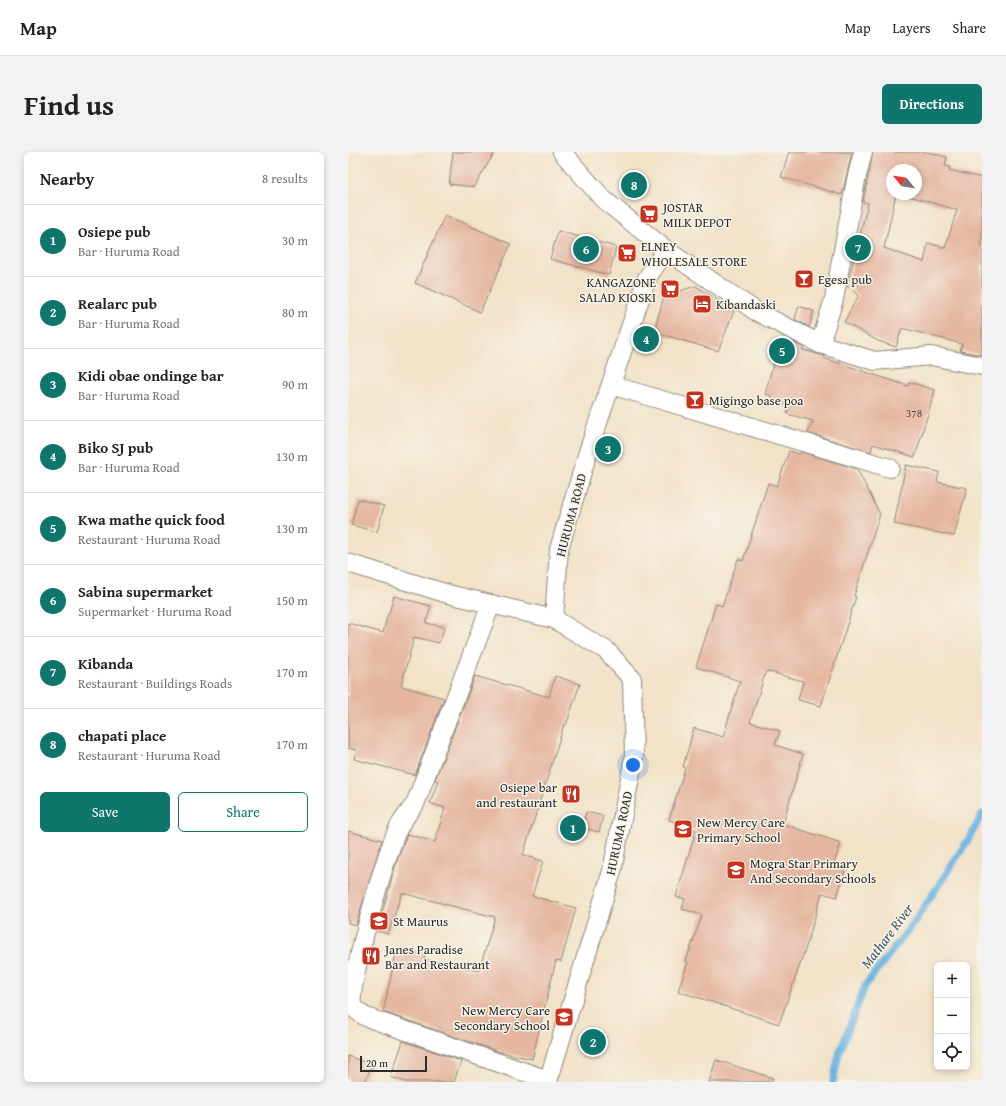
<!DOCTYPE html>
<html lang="en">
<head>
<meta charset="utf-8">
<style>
  :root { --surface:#fff; --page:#f2f2f2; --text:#222; --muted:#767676; --line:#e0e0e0; --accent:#0f766e }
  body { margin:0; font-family:"Gentium Book Plus",serif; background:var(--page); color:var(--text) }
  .controls { position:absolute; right:12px; bottom:12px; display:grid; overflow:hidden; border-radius:6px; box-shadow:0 2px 6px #0003 }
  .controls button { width:36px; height:36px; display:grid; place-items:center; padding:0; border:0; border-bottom:1px solid var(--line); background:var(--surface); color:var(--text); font:20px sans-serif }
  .compass { position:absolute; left:538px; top:12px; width:36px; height:36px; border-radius:50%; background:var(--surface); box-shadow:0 2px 6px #0003; rotate:300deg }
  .scale { position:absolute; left:12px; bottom:10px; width:67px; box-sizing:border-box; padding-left:4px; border:2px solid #2b2b2b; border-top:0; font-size:11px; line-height:14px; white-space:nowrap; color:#2b2b2b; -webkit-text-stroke:3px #f7f3e8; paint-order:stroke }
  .you { position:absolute; left:285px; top:613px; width:14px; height:14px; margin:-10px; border:3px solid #fff; border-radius:50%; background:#1a73e8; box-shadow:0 0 0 6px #1a73e833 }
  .badge { display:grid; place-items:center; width:26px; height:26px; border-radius:50%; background:var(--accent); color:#fff; font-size:13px; font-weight:700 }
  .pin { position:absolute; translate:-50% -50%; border:2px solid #fff; box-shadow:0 1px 4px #0006 }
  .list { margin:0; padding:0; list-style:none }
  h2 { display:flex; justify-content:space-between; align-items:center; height:52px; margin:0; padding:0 16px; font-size:17px }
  h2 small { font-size:13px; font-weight:400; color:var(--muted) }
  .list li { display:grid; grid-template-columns:26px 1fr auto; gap:12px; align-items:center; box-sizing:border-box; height:72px; padding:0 16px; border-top:1px solid var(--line) }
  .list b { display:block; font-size:15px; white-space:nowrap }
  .list p { margin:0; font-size:13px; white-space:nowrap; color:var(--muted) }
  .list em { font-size:13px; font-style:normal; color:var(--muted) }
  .actions { display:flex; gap:8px; padding:12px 16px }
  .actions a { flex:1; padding:9px 0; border:1px solid var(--accent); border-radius:6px; text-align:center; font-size:14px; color:var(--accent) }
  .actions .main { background:var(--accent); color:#fff }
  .icon { flex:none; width:22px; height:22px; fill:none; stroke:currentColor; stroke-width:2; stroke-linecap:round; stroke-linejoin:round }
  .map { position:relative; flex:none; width:634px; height:930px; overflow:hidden; border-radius:6px }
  header { display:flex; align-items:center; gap:24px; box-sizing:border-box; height:56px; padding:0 20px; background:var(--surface); border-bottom:1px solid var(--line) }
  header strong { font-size:19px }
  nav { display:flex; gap:22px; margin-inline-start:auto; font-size:14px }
  .intro { display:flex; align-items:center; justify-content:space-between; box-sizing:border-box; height:96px; padding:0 24px }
  h1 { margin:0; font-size:28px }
  .button { padding:10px 18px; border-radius:6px; background:var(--accent); color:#fff; font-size:14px; font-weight:700 }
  main { display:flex; gap:24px; padding:0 24px }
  aside { flex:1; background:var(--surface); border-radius:6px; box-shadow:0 2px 6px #0003 }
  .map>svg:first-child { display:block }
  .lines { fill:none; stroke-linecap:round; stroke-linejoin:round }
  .stream { stroke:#69b4e2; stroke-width:7 }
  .building { fill:#e5b7a1; fill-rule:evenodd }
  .minor-casing { stroke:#8e8679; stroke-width:20 }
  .minor { stroke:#fff; stroke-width:18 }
  .labels { text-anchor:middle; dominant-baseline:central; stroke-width:3; stroke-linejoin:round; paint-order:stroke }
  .number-label { font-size:11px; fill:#5a4e48 }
  .poi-label { font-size:13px; fill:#2b2b2b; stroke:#f7f3e8; text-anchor:start }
  .street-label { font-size:13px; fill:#2b2b2b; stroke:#f7f3e8 }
  .water-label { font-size:14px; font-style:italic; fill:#3e5462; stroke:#f7f3e8 }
</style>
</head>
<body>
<header>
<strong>Map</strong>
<nav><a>Map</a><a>Layers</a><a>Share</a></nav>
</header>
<div class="intro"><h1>Find us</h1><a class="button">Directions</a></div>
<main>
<aside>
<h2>Nearby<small>8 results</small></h2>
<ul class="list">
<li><span class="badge">1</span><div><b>Osiepe pub</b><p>Bar · Huruma Road</p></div><em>30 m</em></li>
<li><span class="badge">2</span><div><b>Realarc pub</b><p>Bar · Huruma Road</p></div><em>80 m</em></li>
<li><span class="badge">3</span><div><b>Kidi obae ondinge bar</b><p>Bar · Huruma Road</p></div><em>90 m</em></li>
<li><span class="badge">4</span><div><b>Biko SJ pub</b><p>Bar · Huruma Road</p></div><em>130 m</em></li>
<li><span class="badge">5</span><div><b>Kwa mathe quick food</b><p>Restaurant · Huruma Road</p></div><em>130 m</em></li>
<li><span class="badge">6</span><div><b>Sabina supermarket</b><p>Supermarket · Huruma Road</p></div><em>150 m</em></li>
<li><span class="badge">7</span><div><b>Kibanda</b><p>Restaurant · Buildings Roads</p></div><em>170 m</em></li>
<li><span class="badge">8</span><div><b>chapati place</b><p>Restaurant · Huruma Road</p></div><em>170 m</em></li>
</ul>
<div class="actions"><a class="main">Save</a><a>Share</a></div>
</aside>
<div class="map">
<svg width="634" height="930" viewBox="0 0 634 930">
  <rect width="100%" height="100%" fill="#f7f3e8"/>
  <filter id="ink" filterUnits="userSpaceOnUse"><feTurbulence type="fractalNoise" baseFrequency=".025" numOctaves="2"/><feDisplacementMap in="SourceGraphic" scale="8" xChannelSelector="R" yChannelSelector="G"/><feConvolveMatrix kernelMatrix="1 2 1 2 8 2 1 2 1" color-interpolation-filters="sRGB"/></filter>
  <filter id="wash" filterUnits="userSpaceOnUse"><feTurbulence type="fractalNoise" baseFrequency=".012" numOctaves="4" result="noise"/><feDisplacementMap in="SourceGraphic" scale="16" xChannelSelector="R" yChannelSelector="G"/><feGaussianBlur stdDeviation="0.9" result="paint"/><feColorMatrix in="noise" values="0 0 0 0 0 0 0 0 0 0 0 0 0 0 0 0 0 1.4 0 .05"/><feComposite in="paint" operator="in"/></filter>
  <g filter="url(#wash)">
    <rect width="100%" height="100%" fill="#f2e2c7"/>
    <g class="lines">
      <polyline class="stream" points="485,930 491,902 517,834 567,769 622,685 634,662"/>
    </g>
    <g id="blocks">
      <g class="building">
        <polygon points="105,0 147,0 126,35 101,32"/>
        <polygon points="441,0 504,0 494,43 433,25"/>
        <path d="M 525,0 L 579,0 L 599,5 L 597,14 L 602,15 L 601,18 L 634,26 L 634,203 L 612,199 L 614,192 L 554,176 L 548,195 L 530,189 L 496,170 L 511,143 L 499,134 L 520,51 L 515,50 ZM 544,18 L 568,18 L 568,42 L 554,42 L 609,58 L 597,96 L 580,91 L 576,110 L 536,96 L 548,42 L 544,42 Z"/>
        <polygon points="97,63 163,92 132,160 67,131"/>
        <polygon points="210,79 268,95 261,123 202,107"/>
        <polygon points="348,134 386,159 370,199 306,180 316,144"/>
        <polygon points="451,154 466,159 461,175 447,167"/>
        <polygon points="440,188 455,195 455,198 477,204 476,206 560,234 561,230 587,238 567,305 525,292 523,300 460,281 465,269 439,262 442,254 423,250 425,244 417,242 425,213 432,189 439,191"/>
        <polygon points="441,299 452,302 453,300 509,317 532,362 506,444 508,445 473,554 450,548 455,529 418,519 402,570 432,579 427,593 455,602 435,672 493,691 486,711 498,715 489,745 474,741 459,792 431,872 330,839 340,810 338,809 354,763 334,757 337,747 328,745 348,678 321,668 337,616 335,615 346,576 375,585 392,529 348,515 368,452 374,454 390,407 395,409 420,331 429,334"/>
        <polygon points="558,313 591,320 589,330 619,336 606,384 546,372"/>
        <polygon points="10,347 36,354 29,380 3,373"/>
        <polygon points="46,444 83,454 78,471 97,475 91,491 66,485 53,534 96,546 67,623 6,607 8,598 0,596 0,471 35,481 40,461 41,461"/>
        <polygon points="127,524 201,545 207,524 232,532 218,573 216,573 175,703 195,709 184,744 228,756 213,810 208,809 184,907 152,900 35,860 49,797 77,803 76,807 131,819 147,765 54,741 40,782 29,779 47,715 59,682 87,690 97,656 82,651 90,629 87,628"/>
        <polygon points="238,660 255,664 251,680 234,676"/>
        <polygon points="0,679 34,688 8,773 0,771"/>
        <polygon points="55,889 113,909 106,930 58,930 43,925"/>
        <polygon points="0,904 24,913 17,930 0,930"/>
        <polygon points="368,908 425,926 424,930 361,930"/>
      </g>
    </g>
  </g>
  <g filter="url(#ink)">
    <use href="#blocks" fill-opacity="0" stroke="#8e8679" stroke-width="1"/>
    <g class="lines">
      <defs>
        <g id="minor">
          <polyline points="214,0 255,47 318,98 409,160 472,192 527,209 583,204 634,214"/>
          <polyline points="472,192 486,147 508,28 515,0"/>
          <polyline points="263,233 542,316"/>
          <polyline points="0,411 100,442 206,467 259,499 284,527 286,605 264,719 200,930"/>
          <path d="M 143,452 L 67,652 C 61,660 54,668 50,677 C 38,700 0,833 4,853 C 7,859 13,862 18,865 L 200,928"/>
          <polyline points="206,467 211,397 240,300 299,126 318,98"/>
        </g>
      </defs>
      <use href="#minor" class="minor-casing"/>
      <use href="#minor" class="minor"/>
    </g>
  </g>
  <defs>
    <symbol id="supermarket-square" viewBox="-11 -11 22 22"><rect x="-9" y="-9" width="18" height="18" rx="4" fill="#c8321e" stroke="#f7f3e8"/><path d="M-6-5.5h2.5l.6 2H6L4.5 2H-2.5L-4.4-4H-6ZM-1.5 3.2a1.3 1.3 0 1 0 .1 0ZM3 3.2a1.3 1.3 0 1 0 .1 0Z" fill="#fff"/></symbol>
    <symbol id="bar-square" viewBox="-11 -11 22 22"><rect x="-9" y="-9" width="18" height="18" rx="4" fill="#c8321e" stroke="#f7f3e8"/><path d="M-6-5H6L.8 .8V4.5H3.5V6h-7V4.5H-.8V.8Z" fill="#fff"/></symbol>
    <symbol id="hotel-square" viewBox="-11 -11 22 22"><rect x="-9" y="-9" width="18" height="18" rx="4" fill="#c8321e" stroke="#f7f3e8"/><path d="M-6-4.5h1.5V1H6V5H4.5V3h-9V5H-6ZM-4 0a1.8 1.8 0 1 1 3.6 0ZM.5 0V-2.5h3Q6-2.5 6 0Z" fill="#fff"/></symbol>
    <symbol id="restaurant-square" viewBox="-11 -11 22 22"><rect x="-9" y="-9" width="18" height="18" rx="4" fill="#c8321e" stroke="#f7f3e8"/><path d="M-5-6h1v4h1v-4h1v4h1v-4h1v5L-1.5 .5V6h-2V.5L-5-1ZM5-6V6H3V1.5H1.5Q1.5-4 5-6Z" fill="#fff"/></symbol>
    <symbol id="school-square" viewBox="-11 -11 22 22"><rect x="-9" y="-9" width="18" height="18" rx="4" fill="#c8321e" stroke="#f7f3e8"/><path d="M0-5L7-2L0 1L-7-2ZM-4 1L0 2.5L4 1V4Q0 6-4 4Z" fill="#fff"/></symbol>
  </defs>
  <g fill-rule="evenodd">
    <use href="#supermarket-square" x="290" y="51" width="22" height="22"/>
    <use href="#supermarket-square" x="268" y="90" width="22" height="22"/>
    <use href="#bar-square" x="445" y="116" width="22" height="22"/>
    <use href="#supermarket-square" x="311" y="126" width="22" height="22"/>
    <use href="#hotel-square" x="343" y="141" width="22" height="22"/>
    <use href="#bar-square" x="336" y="237" width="22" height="22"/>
    <use href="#restaurant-square" x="212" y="631" width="22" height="22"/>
    <use href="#school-square" x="324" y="666" width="22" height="22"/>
    <use href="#school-square" x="377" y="707" width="22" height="22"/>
    <use href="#school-square" x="20" y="758" width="22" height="22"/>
    <use href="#restaurant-square" x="12" y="793" width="22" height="22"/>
    <use href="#school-square" x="205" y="854" width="22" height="22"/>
  </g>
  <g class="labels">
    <g class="number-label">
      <text x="566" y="261">378</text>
    </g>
    <g class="poi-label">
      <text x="315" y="55">JOSTAR<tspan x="315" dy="15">MILK DEPOT</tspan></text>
      <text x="293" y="94">ELNEY<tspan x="293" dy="15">WHOLESALE STORE</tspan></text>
      <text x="470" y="127">Egesa pub</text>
      <text x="308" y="130" text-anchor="end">KANGAZONE<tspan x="308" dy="15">SALAD KIOSKI</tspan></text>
      <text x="368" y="152">Kibandaski</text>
      <text x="361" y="248">Migingo base poa</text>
      <text x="209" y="635" text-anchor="end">Osiepe bar<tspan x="209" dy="15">and restaurant</tspan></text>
      <text x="349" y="670">New Mercy Care<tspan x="349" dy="15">Primary School</tspan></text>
      <text x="402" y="711">Mogra Star Primary<tspan x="402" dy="15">And Secondary Schools</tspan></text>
      <text x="45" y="769">St Maurus</text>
      <text x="37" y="797">Janes Paradise<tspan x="37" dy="15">Bar and Restaurant</tspan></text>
      <text x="202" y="858" text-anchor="end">New Mercy Care<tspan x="202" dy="15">Secondary School</tspan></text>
    </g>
    <g class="street-label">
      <text transform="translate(223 363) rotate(-75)">HURUMA ROAD</text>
      <text transform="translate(271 681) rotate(-78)">HURUMA ROAD</text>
    </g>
    <g class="water-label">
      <text transform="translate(539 784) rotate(-53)">Mathare River</text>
    </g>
  </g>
</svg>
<div class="controls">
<button>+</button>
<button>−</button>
<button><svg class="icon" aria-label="locate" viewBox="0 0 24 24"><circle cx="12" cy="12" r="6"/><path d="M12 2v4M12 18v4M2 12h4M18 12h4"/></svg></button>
</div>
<svg class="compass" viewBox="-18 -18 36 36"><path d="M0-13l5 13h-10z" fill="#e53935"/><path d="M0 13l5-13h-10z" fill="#767676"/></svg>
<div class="scale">20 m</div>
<div class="you"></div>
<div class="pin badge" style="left:225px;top:676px">1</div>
<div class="pin badge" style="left:245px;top:890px">2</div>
<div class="pin badge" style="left:260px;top:297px">3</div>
<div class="pin badge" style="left:298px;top:187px">4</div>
<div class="pin badge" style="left:434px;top:199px">5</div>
<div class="pin badge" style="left:238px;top:97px">6</div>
<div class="pin badge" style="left:510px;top:96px">7</div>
<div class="pin badge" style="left:286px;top:33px">8</div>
</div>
</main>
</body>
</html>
